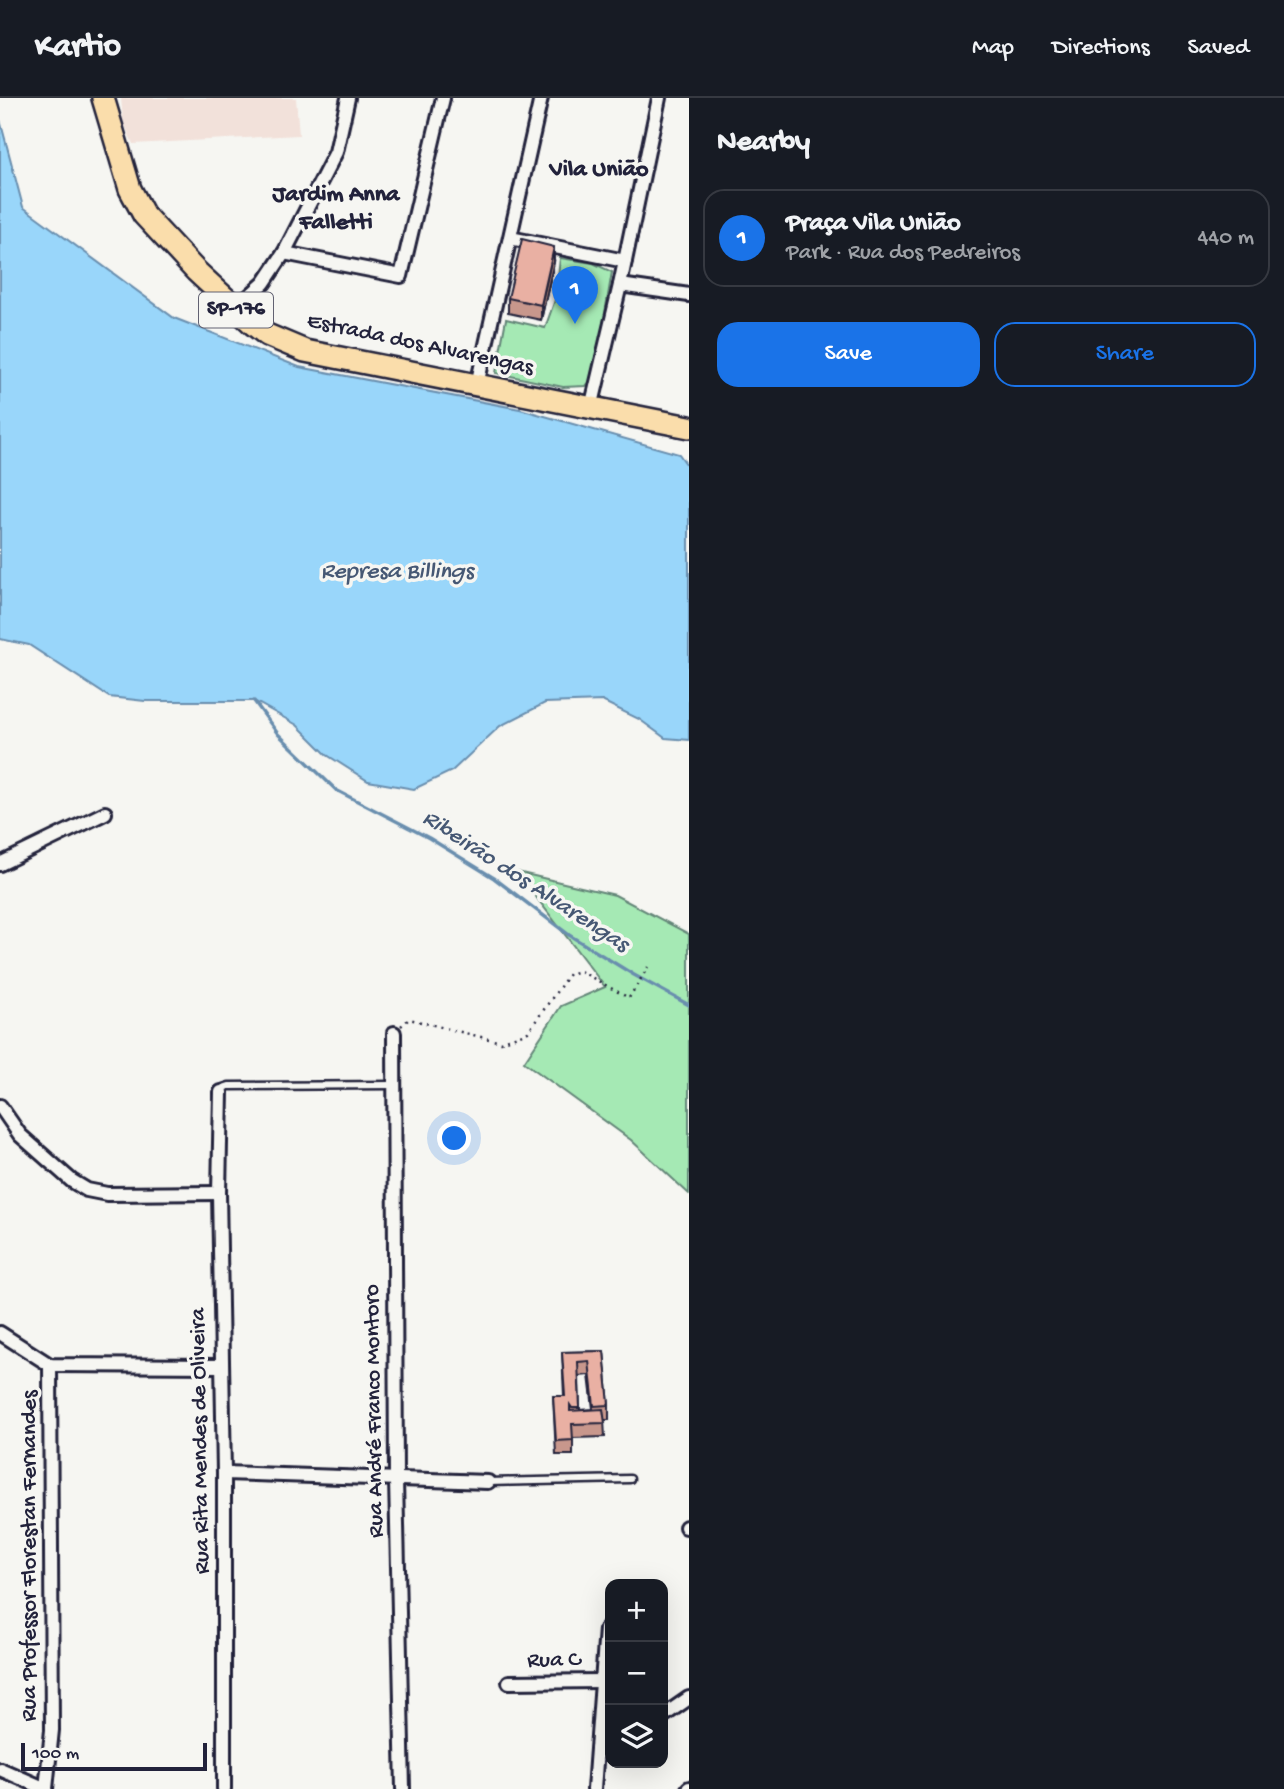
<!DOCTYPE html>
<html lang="en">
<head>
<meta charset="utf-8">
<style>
  :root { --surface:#171b24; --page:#242831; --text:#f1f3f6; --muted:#9ea1a6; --line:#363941; --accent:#1a73e8 }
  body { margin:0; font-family:"Gochi Hand",sans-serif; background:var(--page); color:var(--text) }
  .controls { position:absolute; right:21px; bottom:21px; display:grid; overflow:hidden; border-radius:14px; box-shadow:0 7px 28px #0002 }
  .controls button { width:63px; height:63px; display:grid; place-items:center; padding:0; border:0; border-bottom:2px solid var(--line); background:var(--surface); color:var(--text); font:35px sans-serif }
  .scale { position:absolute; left:21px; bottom:18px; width:186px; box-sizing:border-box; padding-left:7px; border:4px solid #22223b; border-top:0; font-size:19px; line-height:24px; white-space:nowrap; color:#22223b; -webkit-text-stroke:5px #f6f6f2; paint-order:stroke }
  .you { position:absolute; left:455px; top:1041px; width:24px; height:24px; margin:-18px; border:5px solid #fff; border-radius:50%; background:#1a73e8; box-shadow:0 0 0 10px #1a73e833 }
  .badge { display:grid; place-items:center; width:46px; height:46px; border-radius:50%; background:var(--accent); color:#fff; font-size:23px; font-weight:700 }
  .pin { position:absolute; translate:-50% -58px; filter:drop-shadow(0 2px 4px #0008) }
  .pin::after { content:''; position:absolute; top:37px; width:24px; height:21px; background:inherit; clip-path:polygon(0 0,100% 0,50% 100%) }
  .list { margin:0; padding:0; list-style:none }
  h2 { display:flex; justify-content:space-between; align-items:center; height:91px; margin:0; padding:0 28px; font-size:30px }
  h2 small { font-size:23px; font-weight:400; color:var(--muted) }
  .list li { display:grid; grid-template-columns:46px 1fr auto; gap:21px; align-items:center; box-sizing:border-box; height:98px; margin:0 14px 14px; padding:0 14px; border:2px solid var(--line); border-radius:21px }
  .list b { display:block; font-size:26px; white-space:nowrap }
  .list p { margin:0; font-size:23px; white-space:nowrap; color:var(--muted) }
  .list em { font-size:23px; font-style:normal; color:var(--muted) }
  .actions { display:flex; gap:14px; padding:21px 28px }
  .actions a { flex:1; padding:16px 0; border:2px solid var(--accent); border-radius:21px; text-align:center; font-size:24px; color:var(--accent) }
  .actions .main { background:var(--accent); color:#fff }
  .icon { flex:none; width:38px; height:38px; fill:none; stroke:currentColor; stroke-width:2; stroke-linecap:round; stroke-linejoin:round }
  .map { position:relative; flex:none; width:689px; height:1691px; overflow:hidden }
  header { display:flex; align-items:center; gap:42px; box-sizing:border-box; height:98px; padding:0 35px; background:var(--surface); border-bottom:2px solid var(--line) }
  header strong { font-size:33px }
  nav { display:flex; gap:38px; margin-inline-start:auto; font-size:24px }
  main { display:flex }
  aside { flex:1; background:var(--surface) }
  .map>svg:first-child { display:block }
  .built { fill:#f2e1da }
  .green { fill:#a5e9b4; stroke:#648678; stroke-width:2 }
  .water { fill:#99d6fa; stroke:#698eae; stroke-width:2 }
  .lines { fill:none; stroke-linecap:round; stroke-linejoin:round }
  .stream { stroke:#698eae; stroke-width:3.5 }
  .service-casing { stroke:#22223b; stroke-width:11 }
  .minor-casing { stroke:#22223b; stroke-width:18 }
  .primary-casing { stroke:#22223b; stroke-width:26 }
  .path { stroke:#22223b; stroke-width:2.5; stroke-dasharray:2 5; stroke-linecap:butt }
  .service { stroke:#f6f6f2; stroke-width:6 }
  .minor { stroke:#f6f6f2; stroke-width:12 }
  .primary { stroke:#faddab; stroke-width:21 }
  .wall { fill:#c8978c; stroke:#22223b; stroke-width:2; fill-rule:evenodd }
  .shaded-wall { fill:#a37b72; stroke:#22223b; stroke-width:2 }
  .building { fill:#e9b0a3; stroke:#22223b; stroke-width:2 }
  .labels { text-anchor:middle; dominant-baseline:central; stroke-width:7; stroke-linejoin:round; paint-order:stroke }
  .shield { fill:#f6f6f2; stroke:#626272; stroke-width:2 }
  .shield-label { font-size:21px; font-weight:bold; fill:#22223b }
  .street-label { font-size:23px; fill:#22223b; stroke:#f6f6f2 }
  .neighbourhood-label { font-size:24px; font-weight:bold; fill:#22223b; stroke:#f6f6f2 }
  .water-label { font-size:24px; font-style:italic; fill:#465874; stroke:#f6f6f2 }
</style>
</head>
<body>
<header>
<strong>Kartio</strong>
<nav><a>Map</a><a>Directions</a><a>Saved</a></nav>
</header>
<main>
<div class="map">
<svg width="689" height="1691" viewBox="0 0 689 1691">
  <rect width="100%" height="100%" fill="#f6f6f2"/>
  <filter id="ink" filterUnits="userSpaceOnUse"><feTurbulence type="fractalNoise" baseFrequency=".0143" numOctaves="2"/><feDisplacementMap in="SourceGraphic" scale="14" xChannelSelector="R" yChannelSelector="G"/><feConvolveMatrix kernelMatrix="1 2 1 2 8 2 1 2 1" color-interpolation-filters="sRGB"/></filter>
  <g filter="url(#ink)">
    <polygon class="built" points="121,0 296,0 299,37 133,46 123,23"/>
    <g class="green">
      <polygon points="560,160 593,165 612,174 594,279 586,288 563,289 496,275 506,221 545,230 556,199"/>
      <polygon points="517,774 615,797 689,836 689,1096 631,1042 524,964 561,908 605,889"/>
    </g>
    <polygon class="water" points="0,22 23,109 174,220 299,269 520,311 679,356 689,370 689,642 665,640 639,621 602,603 545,605 500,628 452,673 414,691 368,683 327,657 297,627 254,603 145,603 109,599 29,547 0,541"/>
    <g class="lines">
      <polyline class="stream" points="254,603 278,636 336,692 429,740 494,780 569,837 634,877 689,907"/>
      <defs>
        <g id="service">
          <polyline points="221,994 223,990 229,988 394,987"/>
          <polyline points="488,1384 630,1381"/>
        </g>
        <g id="minor">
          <polyline points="510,140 625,163"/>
          <polyline points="284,155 401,178 443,0"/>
          <polyline points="620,187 689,197"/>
          <polyline points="235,211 264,185 284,155 336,54 348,0"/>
          <polyline points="477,287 541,0"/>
          <polyline points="591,310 620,187 659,0"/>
          <polyline points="0,766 105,715"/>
          <polyline points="394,935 396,1382 403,1691"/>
          <polyline points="221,994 219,1095 224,1375 224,1691"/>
          <polyline points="0,1008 20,1037 72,1083 87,1092 107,1096 219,1095"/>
          <polyline points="0,1235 50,1267 222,1268"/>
          <polyline points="224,1375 488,1384"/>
          <polyline points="686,1429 689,1429"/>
          <polyline points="509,1584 601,1583"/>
          <polyline points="663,1618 689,1600"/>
          <polyline points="0,1671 46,1691"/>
          <polyline points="46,1691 52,1632 50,1267"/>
          <polyline points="594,1691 606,1531"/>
          <polyline points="688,1691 689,1690"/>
        </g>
        <polyline id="primary" points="103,0 130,91 144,117 196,173 253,226 267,237 305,253 689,329"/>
      </defs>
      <use href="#service" class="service-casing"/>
      <use href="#minor" class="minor-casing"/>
      <use href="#primary" class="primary-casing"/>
      <polyline class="path" points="401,928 409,921 501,944 528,934 569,876 580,873 629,900 648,869"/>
      <use href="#service" class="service"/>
      <use href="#minor" class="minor"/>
      <use href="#primary" class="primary"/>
    </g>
    <g class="wall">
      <polygon points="554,164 541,222 508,215 508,200"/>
      <path d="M 604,1253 L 609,1307 L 609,1322 L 604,1322 L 605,1339 L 573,1340 L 573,1357 L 556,1357 L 553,1298 L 564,1298 L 562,1254 ZM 589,1277 L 593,1311 L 580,1312 L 579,1278 Z"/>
    </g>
    <polygon class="shaded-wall" points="554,149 554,164 541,222 541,207"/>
    <g class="building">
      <polygon points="522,141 554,149 541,207 508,200"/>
      <polygon points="604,1253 609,1307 594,1308 589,1263 578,1264 580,1310 572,1310 570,1307 570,1313 603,1311 605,1325 572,1326 573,1342 556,1343 553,1298 565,1298 562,1254"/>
    </g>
  </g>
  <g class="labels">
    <rect class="shield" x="199" y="194.5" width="74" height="35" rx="5"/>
    <g class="shield-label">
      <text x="236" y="212">SP-176</text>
    </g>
    <g class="street-label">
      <text transform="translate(420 247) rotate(12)">Estrada dos Alvarengas</text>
      <text transform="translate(375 1313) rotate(-91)">Rua André Franco Montoro</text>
      <text transform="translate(201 1343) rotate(-91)">Rua Rita Mendes de Oliveira</text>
      <text transform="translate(30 1458) rotate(-90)">Rua Professor Florestan Fernandes</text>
      <text transform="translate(554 1563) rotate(-1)">Rua C</text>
    </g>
    <g class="neighbourhood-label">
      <text x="599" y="72">Vila União</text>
      <text x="336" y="97">Jardim Anna<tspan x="336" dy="28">Falletti</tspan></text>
    </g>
    <g class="water-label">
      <text x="397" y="474">Represa Billings</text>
      <text transform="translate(525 784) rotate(33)">Ribeirão dos Alvarengas</text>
    </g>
  </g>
</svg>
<div class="controls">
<button>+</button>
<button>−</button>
<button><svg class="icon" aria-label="layers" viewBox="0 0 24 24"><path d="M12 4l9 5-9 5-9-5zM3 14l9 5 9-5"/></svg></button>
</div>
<div class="scale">100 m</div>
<div class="you"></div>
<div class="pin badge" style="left:575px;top:226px">1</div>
</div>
<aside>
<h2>Nearby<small></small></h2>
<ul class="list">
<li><span class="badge">1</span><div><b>Praça Vila União</b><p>Park · Rua dos Pedreiros</p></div><em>440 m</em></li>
</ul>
<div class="actions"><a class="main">Save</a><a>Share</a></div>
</aside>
</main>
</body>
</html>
